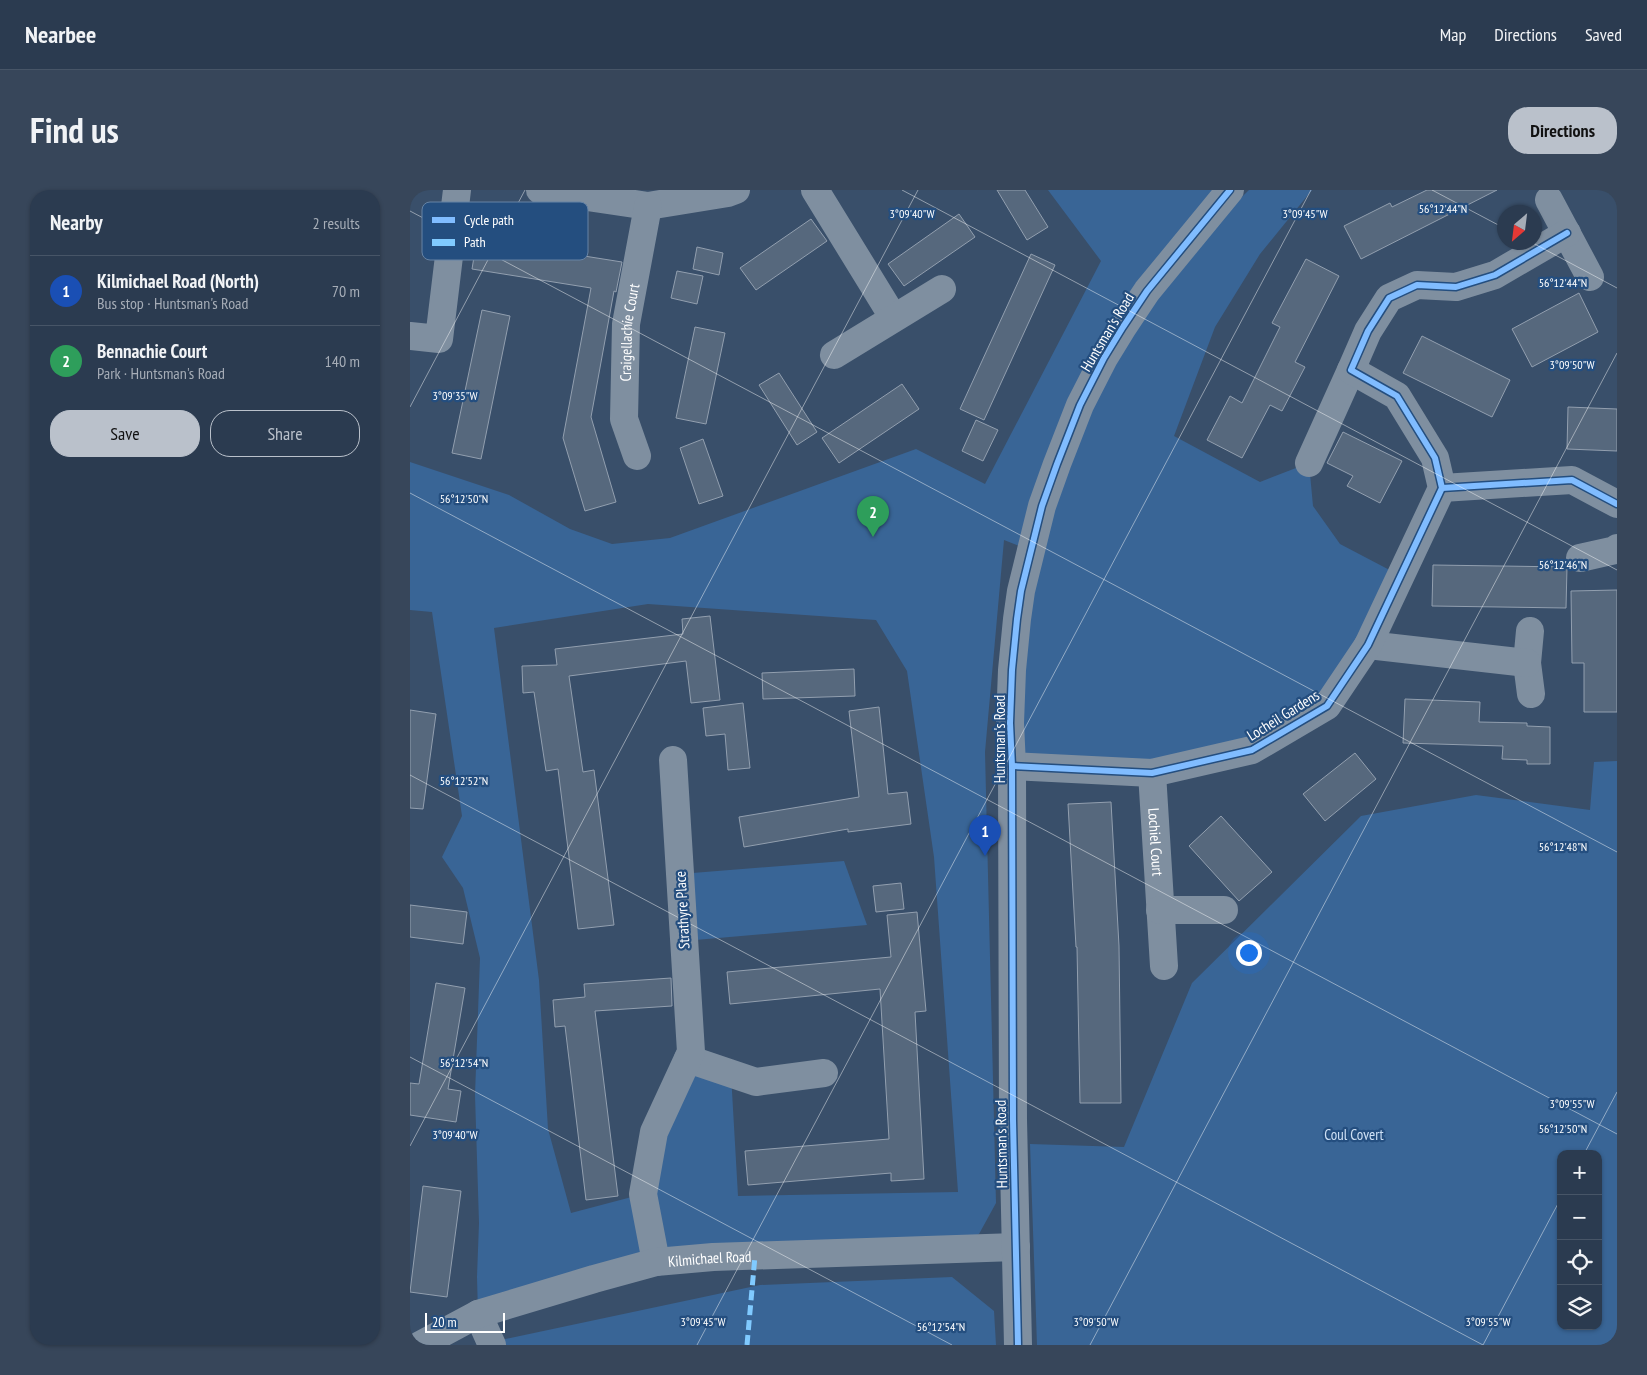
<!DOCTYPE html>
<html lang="en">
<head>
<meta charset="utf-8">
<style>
  :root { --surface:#2b3b50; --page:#37465a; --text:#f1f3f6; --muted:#a6adb7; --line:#475567; --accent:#bac1cb }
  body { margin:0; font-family:"PT Sans Narrow",sans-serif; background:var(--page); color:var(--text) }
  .controls { position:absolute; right:15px; bottom:15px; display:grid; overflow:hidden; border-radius:10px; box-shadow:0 1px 4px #0004 }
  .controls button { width:45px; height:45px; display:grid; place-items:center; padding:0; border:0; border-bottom:1px solid var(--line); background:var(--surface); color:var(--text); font:25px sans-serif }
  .compass { position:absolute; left:1087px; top:15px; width:45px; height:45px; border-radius:50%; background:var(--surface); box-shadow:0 1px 4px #0004; rotate:208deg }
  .scale { position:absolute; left:15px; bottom:12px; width:80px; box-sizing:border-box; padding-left:5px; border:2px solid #fff; border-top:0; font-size:14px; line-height:18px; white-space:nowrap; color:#fff; -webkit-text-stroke:4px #244e7f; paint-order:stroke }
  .you { position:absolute; left:838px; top:762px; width:18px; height:18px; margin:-12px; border:4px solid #fff; border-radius:50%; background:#1a73e8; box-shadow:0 0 0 8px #1a73e833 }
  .badge { display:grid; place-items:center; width:32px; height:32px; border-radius:50%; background:var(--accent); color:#fff; font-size:16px; font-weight:700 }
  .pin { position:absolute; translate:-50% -41px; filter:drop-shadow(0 1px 2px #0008) }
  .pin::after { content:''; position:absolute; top:26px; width:18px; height:15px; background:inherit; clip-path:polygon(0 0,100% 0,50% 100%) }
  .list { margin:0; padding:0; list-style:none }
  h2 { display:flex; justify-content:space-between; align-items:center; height:65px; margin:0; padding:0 20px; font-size:21px }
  h2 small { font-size:16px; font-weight:400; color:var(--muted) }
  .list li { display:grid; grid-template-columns:32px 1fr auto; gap:15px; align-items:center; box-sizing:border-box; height:70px; padding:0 20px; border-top:1px solid var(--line) }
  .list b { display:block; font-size:19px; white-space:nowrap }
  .list p { margin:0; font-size:16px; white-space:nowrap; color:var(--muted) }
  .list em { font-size:16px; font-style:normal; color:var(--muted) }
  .actions { display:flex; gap:10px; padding:15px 20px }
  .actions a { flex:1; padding:11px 0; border:1px solid var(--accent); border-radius:20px; text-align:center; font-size:18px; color:var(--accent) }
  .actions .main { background:var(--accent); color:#111 }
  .icon { flex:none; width:28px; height:28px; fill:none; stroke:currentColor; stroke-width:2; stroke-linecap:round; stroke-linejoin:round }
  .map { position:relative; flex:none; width:1207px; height:1155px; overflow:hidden; border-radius:20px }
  header { display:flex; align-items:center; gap:30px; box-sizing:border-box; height:70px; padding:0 25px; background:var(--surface); border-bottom:1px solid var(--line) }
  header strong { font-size:24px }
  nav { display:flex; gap:28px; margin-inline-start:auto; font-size:18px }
  .intro { display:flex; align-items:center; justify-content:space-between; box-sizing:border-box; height:120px; padding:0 30px }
  h1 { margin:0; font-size:35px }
  .button { padding:12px 22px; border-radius:20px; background:var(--accent); color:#111; font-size:18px; font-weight:700 }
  main { display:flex; gap:30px; padding:0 30px }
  aside { flex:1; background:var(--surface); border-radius:20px; box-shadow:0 1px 4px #0004 }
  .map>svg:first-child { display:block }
  .green { fill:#396596; fill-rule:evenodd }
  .building { fill:#56687d; stroke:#929faf }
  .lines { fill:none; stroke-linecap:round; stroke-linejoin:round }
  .minor { stroke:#7f8fa0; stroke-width:28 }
  .quiet { stroke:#80caff; stroke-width:5; stroke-dasharray:10 5; stroke-linecap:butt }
  .cycleway-casing { stroke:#244e7f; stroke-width:9 }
  .cycleway { stroke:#80bcff; stroke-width:6 }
  .ticks { fill:none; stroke:#fff; stroke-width:1; stroke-opacity:0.45 }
  .labels { text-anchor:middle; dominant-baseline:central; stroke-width:4.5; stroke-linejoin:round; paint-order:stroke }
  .street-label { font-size:15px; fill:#fff; stroke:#244e7f }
  .park-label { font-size:15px; fill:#cee0f5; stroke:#244e7f }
  .key { fill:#244e7f; stroke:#6683a5; stroke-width:1 }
  .key-label { font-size:14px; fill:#fff }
  .ticks-label { font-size:12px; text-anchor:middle; fill:#fff; stroke:#244e7f; stroke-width:4.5; stroke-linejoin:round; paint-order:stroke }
</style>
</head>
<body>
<header>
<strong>Nearbee</strong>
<nav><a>Map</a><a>Directions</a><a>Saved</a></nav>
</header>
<div class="intro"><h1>Find us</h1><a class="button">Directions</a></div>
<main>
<aside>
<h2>Nearby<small>2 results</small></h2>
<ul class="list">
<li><span class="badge" style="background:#1a4fb4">1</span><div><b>Kilmichael Road (North)</b><p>Bus stop · Huntsman's Road</p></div><em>70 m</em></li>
<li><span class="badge" style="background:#2e9e5b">2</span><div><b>Bennachie Court</b><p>Park · Huntsman's Road</p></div><em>140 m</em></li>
</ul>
<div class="actions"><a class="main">Save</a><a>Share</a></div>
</aside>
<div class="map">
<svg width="1207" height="1155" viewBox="0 0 1207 1155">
  <rect width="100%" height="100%" fill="#394f6a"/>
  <g class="green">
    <path d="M 638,0 L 820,0 L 788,38 L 670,215 L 632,316 L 623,356 L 663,260 L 714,151 L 805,33 L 839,0 L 902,0 L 850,64 L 805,137 L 764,246 L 850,292 L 899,273 L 903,316 L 930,354 L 991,386 L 958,455 L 917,516 L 842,560 L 742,583 L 602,576 C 599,519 599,458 611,402 C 614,388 618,374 622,361 L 594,350 L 575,562 L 586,1013 L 569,1044 L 536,1059 L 303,1067 L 246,1072 L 184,1089 L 68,1124 L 67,1087 L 69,1033 L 65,905 L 70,768 L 53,698 L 32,667 L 52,626 L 22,422 L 0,420 L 0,272 L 99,305 L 160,339 L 202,354 L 260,348 L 506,259 L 575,294 L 691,71 ZM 238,414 L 466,430 L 497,481 L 524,667 L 548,1002 L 328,1006 L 321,884 L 278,869 L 244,942 L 233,1004 L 161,1023 L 138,939 L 129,790 L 84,438 Z"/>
    <path d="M 1207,571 L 1207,1155 L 627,1155 L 620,954 L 714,957 L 782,793 L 951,626 L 1066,605 L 1180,620 L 1184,572 ZM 1151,964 L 1188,964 L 1188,1136 L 1151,1136 Z"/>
    <polygon points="434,671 457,735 274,751 270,684"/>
    <polygon points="542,1087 584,1121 586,1155 77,1155 81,1152 350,1095"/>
  </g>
  <g class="building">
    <polygon points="587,0 615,0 638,37 617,50"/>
    <polygon points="1017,0 1087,0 951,69 934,36 980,13 982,17"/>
    <polygon points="549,24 565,47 494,96 478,74"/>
    <polygon points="401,29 417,51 346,100 330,78"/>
    <polygon points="67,49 212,72 206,102 204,101 181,227 206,312 175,321 153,248 181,98 62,79"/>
    <polygon points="287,57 313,63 309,85 283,79"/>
    <polygon points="621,64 645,75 574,230 550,219"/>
    <polygon points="896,69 929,86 885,172 895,177 872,221 860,215 832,268 797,250 820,206 832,213 870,137 862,133"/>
    <polygon points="267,81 293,86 287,114 261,108"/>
    <polygon points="1169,103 1188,142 1122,177 1102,139"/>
    <polygon points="72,120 100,126 71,269 42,263"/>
    <polygon points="285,137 315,143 296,234 266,228"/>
    <polygon points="1012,146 1100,190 1082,227 993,183"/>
    <polygon points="369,183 407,242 387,255 349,195"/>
    <polygon points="492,194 509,219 429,273 412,248"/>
    <polygon points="1158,217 1207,219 1207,261 1157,259"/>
    <polygon points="566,230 588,240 573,271 552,261"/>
    <polygon points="933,242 992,271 970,313 937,296 943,286 917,273"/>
    <polygon points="293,249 313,306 289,314 270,258"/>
    <polygon points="1023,375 1157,377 1156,418 1022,416"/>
    <polygon points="1207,400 1207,522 1174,522 1174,473 1162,473 1161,401"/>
    <polygon points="300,426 310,510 281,513 276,471 159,486 173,582 184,580 204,735 168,739 148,579 136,581 124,502 113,503 112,476 147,475 145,459 273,444 272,429"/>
    <polygon points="444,479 445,506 353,509 352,483"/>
    <polygon points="995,509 1070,512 1069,532 1117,533 1117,536 1140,537 1140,574 1117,574 1117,570 1092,569 1093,556 993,553"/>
    <polygon points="333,513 340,578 318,580 315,544 296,546 293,518"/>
    <polygon points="469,517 478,604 497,602 501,634 438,642 438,639 334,657 329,627 449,607 439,521"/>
    <polygon points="0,520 26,524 13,619 0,618"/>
    <polygon points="945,563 966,589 915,631 893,604"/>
    <polygon points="701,612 709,756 711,913 670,913 667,757 666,757 658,614"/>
    <polygon points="811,626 862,682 829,711 779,656"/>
    <polygon points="491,693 494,719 466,722 463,696"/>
    <polygon points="0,715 57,722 53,754 0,747"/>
    <polygon points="507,722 516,821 505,822 514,989 481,991 481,983 338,995 335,961 479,949 470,799 320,814 317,782 481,767 477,725"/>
    <polygon points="261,788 262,816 185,821 208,1006 176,1010 155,836 145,837 143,810 175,807 174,794"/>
    <polygon points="26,793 55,798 38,899 51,901 46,932 0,925 0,893 9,894"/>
    <polygon points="13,996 51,1001 37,1107 0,1102"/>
  </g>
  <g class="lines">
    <g class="minor">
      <polyline points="130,0 238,16 318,3 326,0"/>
      <polyline points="405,0 483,127"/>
      <polyline points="1139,10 1180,87"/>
      <polyline points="0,146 29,149 47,0"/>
      <polyline points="424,165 532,99"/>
      <path id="s1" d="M 227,266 L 214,229 L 216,134 L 238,16"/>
      <polyline points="899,273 941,180"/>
      <polyline points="1032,298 1162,290 1207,314"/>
      <polyline points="1170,368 1206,360 1207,358"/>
      <polyline points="1120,441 1117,473 1121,504"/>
      <polyline points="958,455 1117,473"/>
      <polyline points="602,576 742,583 842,560 917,516 958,455 1032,298 1025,268 987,206 941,180 958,141 979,108 1007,95 1046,97 1085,85 1157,43"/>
      <path id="s2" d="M 742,583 L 754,776"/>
      <polyline points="750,720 814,720"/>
      <polyline points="278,869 346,892 414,883"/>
      <polyline points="246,1072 233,1004 244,942 281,862 263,570"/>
      <polyline points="68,1124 82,1155"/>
      <path id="s3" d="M 10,1155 L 68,1124 L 184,1089 L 246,1072 L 303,1067 L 606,1057"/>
      <polyline points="608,1155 603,930 602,576 600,533 602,480 607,429 611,401 632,316 647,274 670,215 694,168 713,137 737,101 820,0"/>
    </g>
    <polyline class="quiet" points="337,1155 345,1066"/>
    <defs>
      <g id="cycleway">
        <polyline points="1032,298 1162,290 1207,314"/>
        <polyline points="602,576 742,583 842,560 917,516 958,455 1032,298 1025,268 987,206 941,180 958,141 979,108 1007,95 1046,97 1085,85 1157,43"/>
        <polyline points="608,1155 603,930 602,576 600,533 602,480 607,429 611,401 632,316 647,274 670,215 694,168 713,137 737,101 820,0"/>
      </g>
    </defs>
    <use href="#cycleway" class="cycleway-casing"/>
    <use href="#cycleway" class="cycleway"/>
  </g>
  <path class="ticks" d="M 492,0 L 1207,380M 1022,0 L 1094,38M 0,21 L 1207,662M 1121,52 L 1207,98M 0,217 L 115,0M 0,303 L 1207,944M 0,585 L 1073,1155M 0,867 L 542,1155M 0,956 L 508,0M 1174,964 L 1207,902M 0,1149 L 12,1155M 287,1155 L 901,0M 680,1155 L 1207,163M 1073,1155 L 1151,1008"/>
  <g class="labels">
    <g class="street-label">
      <text stroke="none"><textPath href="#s1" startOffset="126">Craigellachie Court</textPath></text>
      <text transform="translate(697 142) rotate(-59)">Huntsman's Road</text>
      <text transform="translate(873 525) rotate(-32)">Locheil Gardens</text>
      <text transform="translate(589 549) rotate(-90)">Huntsman's Road</text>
      <text stroke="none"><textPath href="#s2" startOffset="69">Lochiel Court</textPath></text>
      <text transform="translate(272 720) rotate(-93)">Strathyre Place</text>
      <text transform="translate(591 954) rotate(-91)">Huntsman's Road</text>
      <text stroke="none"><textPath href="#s3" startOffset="305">Kilmichael Road</textPath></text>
    </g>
    <g class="park-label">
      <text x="944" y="944">Coul Covert</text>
    </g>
  </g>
  <rect x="12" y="12" width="166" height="58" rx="8" class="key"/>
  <rect x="22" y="27" width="23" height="6" fill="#80bcff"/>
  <rect x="22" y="49" width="23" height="7" fill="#80caff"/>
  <g class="key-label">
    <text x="54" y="35">Cycle path</text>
    <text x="54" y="57">Path</text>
  </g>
  <g class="ticks-label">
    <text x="1033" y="23">56°12'44"N</text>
    <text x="502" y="28">3°09'40"W</text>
    <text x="895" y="28">3°09'45"W</text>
    <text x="1153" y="97">56°12'44"N</text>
    <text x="1162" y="179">3°09'50"W</text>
    <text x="45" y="210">3°09'35"W</text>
    <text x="54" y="313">56°12'50"N</text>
    <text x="1153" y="379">56°12'46"N</text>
    <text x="54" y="595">56°12'52"N</text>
    <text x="1153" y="661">56°12'48"N</text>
    <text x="54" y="877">56°12'54"N</text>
    <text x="1162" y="918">3°09'55"W</text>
    <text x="1153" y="943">56°12'50"N</text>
    <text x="45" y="949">3°09'40"W</text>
    <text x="293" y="1136">3°09'45"W</text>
    <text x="686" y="1136">3°09'50"W</text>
    <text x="1078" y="1136">3°09'55"W</text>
    <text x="531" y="1141">56°12'54"N</text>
  </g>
</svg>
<div class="controls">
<button>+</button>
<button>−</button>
<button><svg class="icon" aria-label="locate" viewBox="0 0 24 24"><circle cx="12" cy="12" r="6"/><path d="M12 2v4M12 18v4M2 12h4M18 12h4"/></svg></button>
<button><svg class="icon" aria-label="layers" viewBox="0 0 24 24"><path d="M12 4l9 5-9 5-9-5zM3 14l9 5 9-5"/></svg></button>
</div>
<svg class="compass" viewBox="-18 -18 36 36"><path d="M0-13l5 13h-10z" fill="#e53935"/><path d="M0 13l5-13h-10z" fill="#a6adb7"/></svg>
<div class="scale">20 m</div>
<div class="you"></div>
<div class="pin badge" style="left:575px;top:666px;background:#1a4fb4">1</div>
<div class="pin badge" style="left:463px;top:347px;background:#2e9e5b">2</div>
</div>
</main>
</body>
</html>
